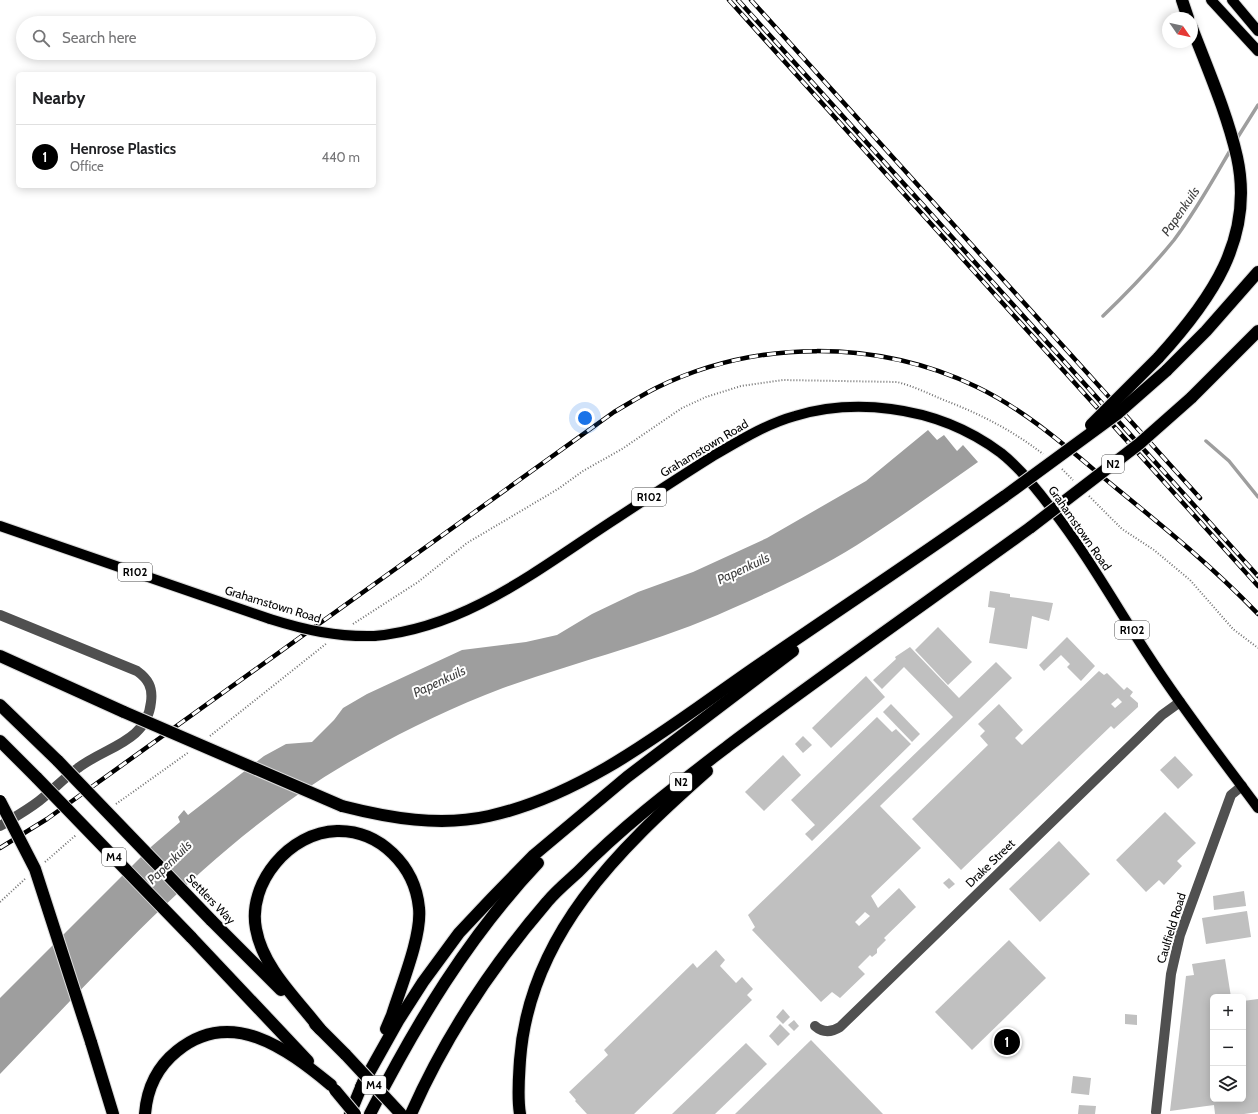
<!DOCTYPE html>
<html lang="en">
<head>
<meta charset="utf-8">
<style>
  :root { --surface:#fff; --page:#f2f2f2; --text:#202124; --muted:#757577; --line:#e0e0e0; --accent:#000 }
  body { margin:0; font-family:Cabin,sans-serif; background:var(--page); color:var(--text) }
  .controls { position:absolute; right:12px; bottom:12px; display:grid; overflow:hidden; border-radius:6px; box-shadow:0 2px 10px #0003 }
  .controls button { width:36px; height:36px; display:grid; place-items:center; padding:0; border:0; border-bottom:1px solid var(--line); background:var(--surface); color:var(--text); font:20px sans-serif }
  .compass { position:absolute; left:1162px; top:12px; width:36px; height:36px; border-radius:50%; background:var(--surface); box-shadow:0 2px 10px #0003; rotate:124deg }
  .you { position:absolute; left:585px; top:418px; width:14px; height:14px; margin:-10px; border:3px solid #fff; border-radius:50%; background:#1a73e8; box-shadow:0 0 0 6px #1a73e833 }
  .badge { display:grid; place-items:center; width:26px; height:26px; border-radius:50%; background:var(--accent); color:#fff; font-size:13px; font-weight:700 }
  .pin { position:absolute; translate:-50% -50%; border:2px solid #fff; box-shadow:0 1px 4px #0006 }
  .list { margin:0; padding:0; list-style:none }
  h2 { display:flex; justify-content:space-between; align-items:center; height:52px; margin:0; padding:0 16px; font-size:17px }
  h2 small { font-size:13px; font-weight:400; color:var(--muted) }
  .list li { display:grid; grid-template-columns:26px 1fr auto; gap:12px; align-items:center; box-sizing:border-box; height:64px; padding:0 16px; border-top:1px solid var(--line) }
  .list b { display:block; font-size:15px; white-space:nowrap }
  .list p { margin:0; font-size:13px; white-space:nowrap; color:var(--muted) }
  .list em { font-size:13px; font-style:normal; color:var(--muted) }
  .icon { flex:none; width:22px; height:22px; fill:none; stroke:currentColor; stroke-width:2; stroke-linecap:round; stroke-linejoin:round }
  .map { position:relative; flex:none; width:1258px; height:1114px; overflow:hidden }
  .search { position:absolute; background:var(--surface); box-shadow:0 2px 10px #0003; left:16px; top:16px; width:360px; height:44px; display:flex; align-items:center; gap:10px; box-sizing:border-box; padding:0 14px; border-radius:22px; color:var(--muted); font-size:15px }
  .panel { position:absolute; background:var(--surface); box-shadow:0 2px 10px #0003; left:16px; top:72px; width:360px; height:116px; border-radius:6px }
  .map>svg:first-child { display:block }
  .water { fill:#9e9e9e }
  .lines { fill:none; stroke-linecap:round; stroke-linejoin:round }
  .stream { stroke:#9e9e9e; stroke-width:3.5 }
  .building { fill:#c0c0c0; fill-rule:evenodd }
  .major-casing { stroke:#dbdbdb; stroke-width:12 }
  .highway-casing { stroke:#dbdbdb; stroke-width:14 }
  .path { stroke:#727272; stroke-width:2; stroke-dasharray:1 2; stroke-linecap:butt }
  .minor { stroke:#505050; stroke-width:10 }
  .major { stroke:#000; stroke-width:10 }
  .highway { stroke:#000; stroke-width:12 }
  .rail-casing { stroke:#000; stroke-width:4.5 }
  .rail { stroke:#fff; stroke-width:3; stroke-dasharray:9; stroke-linecap:butt }
  .major-bridge-casing { stroke:#dbdbdb; stroke-width:12; stroke-linecap:butt }
  .highway-bridge-casing { stroke:#dbdbdb; stroke-width:14; stroke-linecap:butt }
  .major-bridge { stroke:#000; stroke-width:10 }
  .highway-bridge { stroke:#000; stroke-width:12 }
  .labels { text-anchor:middle; dominant-baseline:central; stroke-width:4; stroke-linejoin:round; paint-order:stroke }
  .shield { fill:#fff; stroke:#4c4c4c; stroke-width:1 }
  .shield-label { font-size:11px; font-weight:bold; fill:#000 }
  .street-label { font-size:12px; fill:#000; stroke:#fff }
  .water-label { font-size:13px; font-style:italic; fill:#3f3f3f; stroke:#fff }
</style>
</head>
<body>
<div class="map">
<svg width="1258" height="1114" viewBox="0 0 1258 1114">
  <rect width="100%" height="100%" fill="#fff"/>
  <path class="water" d="M 928,430 L 937,440 L 944,435 L 957,451 L 963,445 L 978,462 C 938,490 898,519 857,545 C 817,570 774,590 731,609 C 658,642 579,661 503,688 C 455,706 409,728 365,753 C 221,832 113,958 0,1074 L 0,998 L 152,846 L 180,822 L 178,817 L 184,810 L 188,815 L 264,756 L 286,744 L 312,742 L 334,720 L 343,708 L 367,694 L 462,650 L 526,642 L 557,635 L 592,614 L 638,592 L 693,572 L 767,538 L 866,481 Z"/>
  <g class="lines">
    <g class="stream">
      <polyline points="1236,140 1258,105"/>
      <path d="M 1103,316 C 1128,292 1152,267 1174,240 C 1196,211 1213,180 1231,149"/>
      <polyline points="1206,441 1229,461 1258,497"/>
    </g>
  </g>
  <g class="building">
    <polygon points="990,591 1010,594 1010,597 1053,603 1049,621 1032,616 1027,649 989,643 995,608 988,607"/>
    <polygon points="938,627 972,662 948,685 915,650"/>
    <polygon points="1067,637 1095,666 1081,681 1067,667 1070,664 1061,655 1044,671 1039,665"/>
    <path d="M 910,647 L 959,698 L 996,662 L 1012,678 L 880,806 L 921,848 L 871,896 L 878,908 L 899,888 L 916,907 L 884,938 L 886,940 L 877,949 L 877,953 L 872,957 L 870,955 L 858,967 L 865,974 L 840,998 L 832,992 L 821,1002 L 752,930 L 755,927 L 748,915 L 953,717 L 904,667 L 882,689 L 873,680 L 896,659 L 895,657 ZM 865,912 L 870,916 L 859,926 L 855,922 Z"/>
    <path d="M 1099,671 L 1104,675 L 1107,673 L 1124,690 L 1127,687 L 1133,692 L 1130,696 L 1138,703 L 1138,707 L 1114,729 L 1111,726 L 961,870 L 912,819 L 988,745 L 980,736 L 985,731 L 978,724 L 999,704 L 1023,730 L 1015,738 L 1022,745 ZM 1118,698 L 1122,702 L 1115,708 L 1111,704 Z"/>
    <polygon points="866,676 885,697 831,748 812,728"/>
    <polygon points="891,704 920,734 912,742 883,712"/>
    <polygon points="877,717 892,732 896,729 911,744 812,841 805,834 815,825 791,800"/>
    <polygon points="803,736 812,745 803,753 795,744"/>
    <polygon points="783,755 801,775 764,811 745,792"/>
    <polygon points="1175,756 1193,775 1178,789 1160,770"/>
    <polygon points="1165,812 1196,843 1177,861 1182,866 1164,885 1159,880 1146,892 1116,860"/>
    <polygon points="1059,841 1090,874 1040,922 1009,889"/>
    <polygon points="949,878 955,884 949,889 943,883"/>
    <polygon points="1244,891 1246,906 1214,910 1213,896"/>
    <polygon points="1247,911 1251,937 1206,944 1202,918"/>
    <polygon points="1009,940 1046,978 972,1050 935,1012"/>
    <polygon points="716,950 725,960 720,966 736,983 742,977 753,989 747,995 752,1000 634,1114 587,1114 575,1101 576,1100 569,1092 608,1055 604,1050 693,963 697,968"/>
    <polygon points="1225,959 1231,997 1213,997 1213,1099 1243,1099 1243,1001 1258,999 1258,1112 1244,1114 1215,1114 1214,1105 1170,1111 1186,976 1194,975 1192,964"/>
    <polygon points="783,1009 790,1017 783,1024 776,1017"/>
    <polygon points="1125,1014 1137,1015 1137,1025 1125,1024"/>
    <polygon points="794,1020 799,1026 794,1031 788,1025"/>
    <polygon points="780,1024 790,1034 778,1046 769,1036"/>
    <polygon points="811,1040 883,1114 735,1114"/>
    <polygon points="746,1043 767,1064 715,1114 672,1114"/>
    <polygon points="1073,1076 1091,1078 1089,1095 1071,1093"/>
    <polygon points="1079,1105 1096,1106 1095,1114 1078,1114"/>
  </g>
  <g class="lines">
    <defs>
      <g id="major">
        <polyline points="1211,0 1258,51"/>
        <polyline points="1232,0 1258,31"/>
        <polyline points="0,526 270,619"/>
        <path d="M 374,636 C 467,628 541,567 617,518 C 649,497 681,476 713,456 C 739,441 766,424 795,416 C 825,407 860,405 891,409 C 930,414 969,429 1001,453 C 1020,468 1036,488 1051,508 C 1087,554 1116,606 1148,655 C 1182,708 1221,758 1258,808"/>
      </g>
      <g id="highway">
        <polyline points="1182,0 1188,18"/>
        <path d="M 1158,358 C 1210,301 1255,239 1237,157 C 1227,113 1208,70 1192,28"/>
        <polyline points="1166,371 1206,331 1258,272"/>
        <polyline points="1191,398 1258,331"/>
        <polyline points="0,656 124,712"/>
        <polyline points="0,705 58,761"/>
        <polyline points="0,741 37,778"/>
        <path d="M 342,806 C 389,818 440,827 489,816 C 590,794 679,719 763,662 C 843,607 925,553 1005,496"/>
        <polyline points="211,920 281,990"/>
        <polyline points="191,937 308,1061"/>
        <polyline points="315,1024 346,1055"/>
        <path d="M 320,1029 C 297,999 263,968 256,929 C 247,883 290,832 337,831 C 380,830 415,866 419,908 C 422,936 401,986 392,1015 L 386,1029"/>
        <polyline points="91,1042 113,1114"/>
        <polyline points="361,1087 398,1021 423,982 459,933 491,899 534,855 627,777 793,651"/>
        <path d="M 145,1114 C 147,1088 157,1067 177,1051 C 231,1007 286,1048 331,1085"/>
        <polyline points="350,1114 364,1080"/>
        <path d="M 370,1114 C 416,1024 468,937 538,863"/>
        <path d="M 411,1114 C 445,1037 492,966 547,902 C 556,891 567,882 578,872 C 624,825 676,786 728,746 C 828,671 930,600 1031,527"/>
        <path d="M 520,1114 C 517,1096 519,1077 520,1060 C 529,935 619,849 707,771"/>
      </g>
    </defs>
    <use href="#major" class="major-casing"/>
    <use href="#highway" class="highway-casing"/>
    <g class="path">
      <polyline points="1062,469 1073,480"/>
      <polyline points="1089,496 1122,529 1154,550 1190,580 1233,629 1258,648"/>
      <path d="M 353,624 L 418,582 L 467,543 L 558,489 L 583,471 L 622,449 L 682,408 L 706,397 L 741,386 L 783,380 L 897,382 C 917,387 935,397 954,404 C 986,417 1016,433 1043,454"/>
      <polyline points="210,736 327,643"/>
      <polyline points="116,804 189,752"/>
      <polyline points="45,862 76,835"/>
      <polyline points="0,902 26,878"/>
    </g>
    <g class="minor">
      <path d="M 0,615 L 137,671 C 148,679 153,687 151,702 C 147,742 105,747 78,768 C 64,778 52,791 39,801 C 26,811 13,818 0,826"/>
      <path d="M 815,1026 C 823,1033 832,1032 840,1027 L 1162,715 L 1180,702"/>
      <polyline points="1156,1112 1171,974 1180,935 1231,795 1242,786"/>
    </g>
    <use href="#major" class="major"/>
    <use href="#highway" class="highway"/>
    <defs>
      <g id="rail">
        <polyline points="729,0 1258,586"/>
        <polyline points="738,0 1258,576"/>
        <polyline points="751,0 1200,498"/>
        <path d="M 0,848 L 47,819 L 614,412 C 628,404 642,395 656,388 C 756,339 877,339 977,387 C 1029,412 1072,452 1116,488 C 1165,528 1214,568 1258,614"/>
      </g>
    </defs>
    <use href="#rail" class="rail-casing"/>
    <use href="#rail" class="rail"/>
    <defs>
      <path id="major-bridge" d="M 270,619 C 305,630 337,637 374,636"/>
      <g id="highway-bridge">
        <polyline points="1091,425 1158,358"/>
        <polyline points="1005,496 1117,414 1166,371"/>
        <polyline points="1031,527 1139,444 1191,398"/>
        <polyline points="124,712 342,806"/>
        <polyline points="58,761 211,920"/>
        <polyline points="37,778 191,937"/>
        <polyline points="0,801 35,869 91,1042"/>
        <polyline points="346,1055 401,1114"/>
        <polyline points="335,1090 355,1114"/>
      </g>
    </defs>
    <use href="#major-bridge" class="major-bridge-casing"/>
    <use href="#highway-bridge" class="highway-bridge-casing"/>
    <use href="#major-bridge" class="major-bridge"/>
    <use href="#highway-bridge" class="highway-bridge"/>
  </g>
  <g class="labels">
    <g class="shield">
      <rect x="1102" y="455" width="22" height="18" rx="3"/>
      <rect x="632" y="488" width="34" height="18" rx="3"/>
      <rect x="118" y="563" width="34" height="18" rx="3"/>
      <rect x="1115" y="621" width="34" height="18" rx="3"/>
      <rect x="670" y="773" width="22" height="18" rx="3"/>
      <rect x="102" y="848" width="24" height="18" rx="3"/>
      <rect x="362" y="1076" width="24" height="18" rx="3"/>
    </g>
    <g class="shield-label">
      <text x="1113" y="464">N2</text>
      <text x="649" y="497">R102</text>
      <text x="135" y="572">R102</text>
      <text x="1132" y="630">R102</text>
      <text x="681" y="782">N2</text>
      <text x="114" y="857">M4</text>
      <text x="374" y="1085">M4</text>
    </g>
    <g class="street-label">
      <text transform="translate(704 448) rotate(-31)">Grahamstown Road</text>
      <text transform="translate(1080 528) rotate(55)">Grahamstown Road</text>
      <text transform="translate(273 604) rotate(17)">Grahamstown Road</text>
      <text transform="translate(990 863) rotate(-44)">Drake Street</text>
      <text transform="translate(211 899) rotate(46)">Settlers Way</text>
      <text transform="translate(1171 928) rotate(-73)">Caulfield Road</text>
    </g>
    <g class="water-label">
      <text transform="translate(1180 211) rotate(-55)">Papenkuils</text>
      <text transform="translate(743 568) rotate(-25)">Papenkuils</text>
      <text transform="translate(439 681) rotate(-25)">Papenkuils</text>
      <text transform="translate(169 862) rotate(-44)">Papenkuils</text>
    </g>
  </g>
</svg>
<div class="controls">
<button>+</button>
<button>−</button>
<button><svg class="icon" aria-label="layers" viewBox="0 0 24 24"><path d="M12 4l9 5-9 5-9-5zM3 14l9 5 9-5"/></svg></button>
</div>
<svg class="compass" viewBox="-18 -18 36 36"><path d="M0-13l5 13h-10z" fill="#e53935"/><path d="M0 13l5-13h-10z" fill="#757577"/></svg>
<div class="you"></div>
<div class="pin badge" style="left:1007px;top:1042px">1</div>
<div class="search"><svg class="icon" aria-label="search" viewBox="0 0 24 24"><circle cx="10" cy="10" r="6"/><path d="M15 15l6 6"/></svg>Search here</div>
<section class="panel">
<h2>Nearby<small></small></h2>
<ul class="list">
<li><span class="badge">1</span><div><b>Henrose Plastics</b><p>Office</p></div><em>440 m</em></li>
</ul>
</section>
</div>
</body>
</html>
